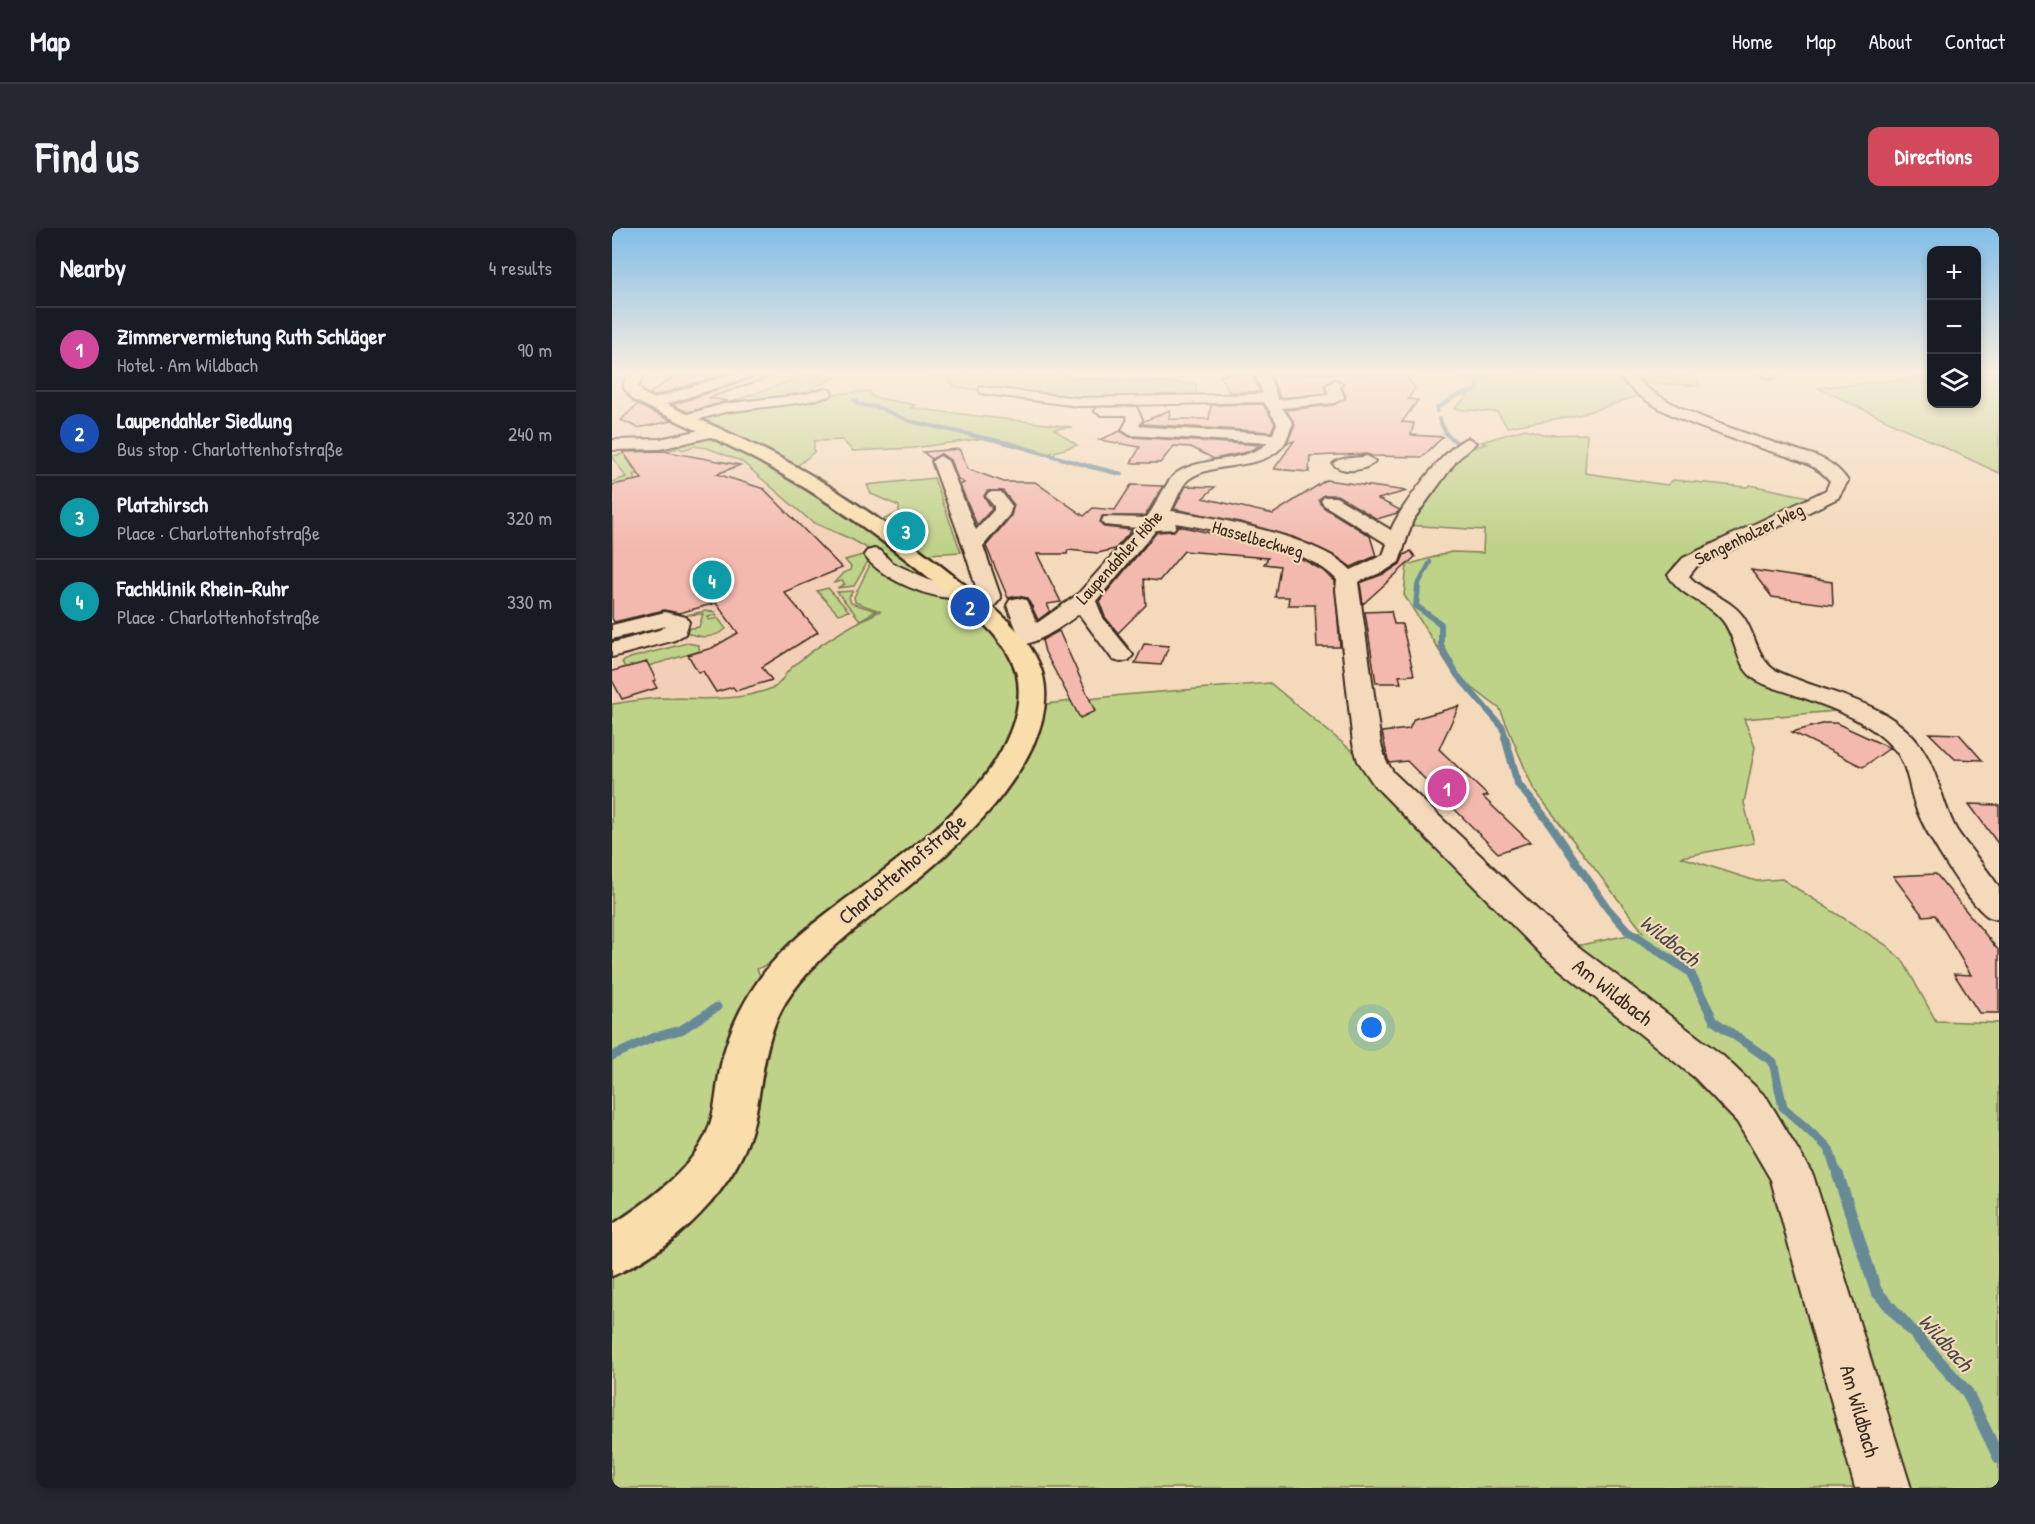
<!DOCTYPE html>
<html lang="en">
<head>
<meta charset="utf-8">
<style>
  :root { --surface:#171b24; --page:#242831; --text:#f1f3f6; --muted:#9ea1a6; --line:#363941; --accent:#d1495b }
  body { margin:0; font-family:"Patrick Hand",sans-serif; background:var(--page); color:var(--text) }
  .controls { position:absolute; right:18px; top:18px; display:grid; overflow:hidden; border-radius:12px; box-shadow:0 3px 9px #0003 }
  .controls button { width:54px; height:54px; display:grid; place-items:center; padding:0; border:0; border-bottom:2px solid var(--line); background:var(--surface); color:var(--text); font:30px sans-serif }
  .you { position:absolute; left:760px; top:800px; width:21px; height:21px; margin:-15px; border:4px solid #fff; border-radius:50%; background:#1a73e8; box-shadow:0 0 0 9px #1a73e833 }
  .badge { display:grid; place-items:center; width:39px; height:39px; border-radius:50%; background:var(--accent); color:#fff; font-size:20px; font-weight:700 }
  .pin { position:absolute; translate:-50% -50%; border:3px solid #fff; box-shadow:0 2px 6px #0006 }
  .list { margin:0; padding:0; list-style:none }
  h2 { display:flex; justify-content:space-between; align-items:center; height:78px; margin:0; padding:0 24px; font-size:26px }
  h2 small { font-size:20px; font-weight:400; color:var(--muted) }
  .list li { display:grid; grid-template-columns:39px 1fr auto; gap:18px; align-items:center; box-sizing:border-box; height:84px; padding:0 24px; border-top:2px solid var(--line) }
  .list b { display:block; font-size:22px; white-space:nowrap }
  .list p { margin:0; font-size:20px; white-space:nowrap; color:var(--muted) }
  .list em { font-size:20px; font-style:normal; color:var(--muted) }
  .icon { flex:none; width:33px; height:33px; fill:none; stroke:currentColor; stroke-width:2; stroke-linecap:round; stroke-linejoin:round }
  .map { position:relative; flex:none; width:1387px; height:1260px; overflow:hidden; border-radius:12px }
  header { display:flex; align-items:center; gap:36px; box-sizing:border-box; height:84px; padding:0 30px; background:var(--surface); border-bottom:2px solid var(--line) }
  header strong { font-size:28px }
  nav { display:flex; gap:33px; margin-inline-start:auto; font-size:21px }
  .intro { display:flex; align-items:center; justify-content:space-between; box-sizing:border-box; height:144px; padding:0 36px }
  h1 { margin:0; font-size:42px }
  .button { padding:15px 27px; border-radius:12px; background:var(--accent); color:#fff; font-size:21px; font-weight:700 }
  main { display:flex; gap:36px; padding:0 36px }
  aside { flex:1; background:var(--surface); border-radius:12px; box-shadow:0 3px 9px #0003 }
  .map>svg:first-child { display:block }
  .built { fill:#f4cfb7 }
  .green { fill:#bed288; stroke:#7c7e53; stroke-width:1.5 }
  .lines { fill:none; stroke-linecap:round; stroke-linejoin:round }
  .stream-far5 { stroke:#688a97; stroke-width:4 }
  .stream-far4 { stroke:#688a97; stroke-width:4.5 }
  .stream-far3 { stroke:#688a97; stroke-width:6 }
  .stream-far2 { stroke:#688a97; stroke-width:8 }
  .stream-far1 { stroke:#688a97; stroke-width:9 }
  .stream { stroke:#688a97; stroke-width:12 }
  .building { fill:#f3b9ae; stroke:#3b2a1e; stroke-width:1.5 }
  .minor-casing { stroke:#3b2a1e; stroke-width:4 }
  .major-casing { stroke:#3b2a1e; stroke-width:5 }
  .minor { fill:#f4d9bb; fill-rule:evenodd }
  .major { fill:#f9deab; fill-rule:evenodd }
  .labels { text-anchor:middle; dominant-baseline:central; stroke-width:4.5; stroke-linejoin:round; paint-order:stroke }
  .far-street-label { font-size:18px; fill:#3b2a1e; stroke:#f4d9bb }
  .street-label { font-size:21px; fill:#3b2a1e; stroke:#f4d9bb }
  .water-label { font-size:22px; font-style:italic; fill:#4a4a46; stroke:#f4d9bb }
</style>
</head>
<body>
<header>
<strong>Map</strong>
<nav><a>Home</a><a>Map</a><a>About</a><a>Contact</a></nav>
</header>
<div class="intro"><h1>Find us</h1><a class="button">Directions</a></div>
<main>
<aside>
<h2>Nearby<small>4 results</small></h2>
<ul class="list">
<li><span class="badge" style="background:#d1479c">1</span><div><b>Zimmervermietung Ruth Schläger</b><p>Hotel · Am Wildbach</p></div><em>90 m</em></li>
<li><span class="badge" style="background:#1a4fb4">2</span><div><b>Laupendahler Siedlung</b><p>Bus stop · Charlottenhofstraße</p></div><em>240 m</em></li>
<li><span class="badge" style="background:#0f9aa8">3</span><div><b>Platzhirsch</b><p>Place · Charlottenhofstraße</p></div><em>320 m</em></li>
<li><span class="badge" style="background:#0f9aa8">4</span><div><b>Fachklinik Rhein-Ruhr</b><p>Place · Charlottenhofstraße</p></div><em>330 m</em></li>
</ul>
</aside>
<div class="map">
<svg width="1387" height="1260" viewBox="0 0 1387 1260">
  <rect width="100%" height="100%" fill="#f4d9bb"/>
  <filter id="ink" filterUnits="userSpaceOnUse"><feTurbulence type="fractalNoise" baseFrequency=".0167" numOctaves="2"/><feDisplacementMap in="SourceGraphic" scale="12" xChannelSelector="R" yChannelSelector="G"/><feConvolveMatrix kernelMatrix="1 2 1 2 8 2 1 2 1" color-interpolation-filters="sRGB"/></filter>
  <g filter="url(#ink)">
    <polygon class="built" points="12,154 14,165 21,170 99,206 245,292 341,426 0,496 0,156"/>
    <g class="green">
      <polygon points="317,145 458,145 451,149 584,156 584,170 465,173 343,159 334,150 314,146"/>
      <polygon points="860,145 1008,145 1014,155 1032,166 967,187 895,199 885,184 842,181 858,165 867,162 865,152 851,152"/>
      <polygon points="1017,145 1084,145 1088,158 1027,154"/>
      <polygon points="1365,145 1387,145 1387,245 1206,160 1319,148 1320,176 1364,176"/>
      <polygon points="194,147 224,149 198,161 208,162 199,168 257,163 261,169 303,177 299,180 460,199 442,201 465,217 433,227 373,210 302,220 241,223 230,212 202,213 202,224 183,240 78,189"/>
      <polygon points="913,201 935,207 975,206 973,245 1055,257 1061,252 1135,259 1138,257 1202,270 1105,319 1063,336 1059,342 1059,349 1114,390 1129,434 1235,482 1132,491 1143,519 1132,575 1142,615 1069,629 1144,653 1170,651 1274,717 1291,733 1324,793 1387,795 1387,1260 0,1260 0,1040 141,852 177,754 347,605 426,477 511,467 658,455 750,531 964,718 1031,704 921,560 888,481 842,446 792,367 795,337 839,324 871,325 872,302 795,297 847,231 857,221 874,216 869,214"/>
      <path d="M 101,210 C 179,244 271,303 331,363 L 239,311 L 200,294 L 129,233 L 95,220 L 82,218 L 71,222 L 62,217 Z"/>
      <polygon points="64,219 64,221 15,230 25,246 21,247 23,253 0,257 0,254 14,249 0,228 11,226 11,224"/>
      <polygon points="322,250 349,324 315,326 270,292 287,285 287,278 259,266 255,257"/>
      <polygon points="257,325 259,328 242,358 225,360 233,356 230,353 222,355 231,345 238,342 239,339 233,332"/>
      <path d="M 260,333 L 337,365 L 351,376 L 374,399 L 396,427 L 406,450 L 409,477 L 399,508 L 358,573 L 178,727 L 145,741 L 148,748 L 130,791 L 92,925 L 0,1009 L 0,476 C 15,474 31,471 47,470 C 87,470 125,475 163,459 C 170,454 172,447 178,441 C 205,417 235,399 268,383 L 243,374 L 242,369 Z"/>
      <polygon points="216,360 237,383 226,386 205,363"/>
      <polygon points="241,363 237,369 239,375 264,383 248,392 225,364"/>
      <path d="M 93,383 L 103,384 L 105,387 L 95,389 L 97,392 L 106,390 L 114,401 C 99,412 86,410 71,403 L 71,401 L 87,399 L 91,386 L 75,387 Z"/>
      <polygon points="75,415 86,417 88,423 33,439 9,441 13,439 10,434 18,430"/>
    </g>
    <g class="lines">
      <g class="stream-far5">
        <polyline points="242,172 245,173 245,176 268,180 297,193 396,215 483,240"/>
        <polyline points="825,183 825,180 844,168 866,161 864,153 883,145"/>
        <polyline points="827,191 835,207 843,213"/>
      </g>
      <g class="stream-far4">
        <polyline points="477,238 509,246"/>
        <polyline points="805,359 818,334"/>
      </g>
      <polyline class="stream-far3" points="806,358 804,378 829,396 829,418 845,447 891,500 894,511"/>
      <polyline class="stream-far2" points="893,509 906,556 936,593 996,681 1017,704"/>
      <g class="stream-far1">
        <polyline points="1015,702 1078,744 1102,793 1161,834 1171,879 1217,921 1226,949"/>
        <polyline points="0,828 43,809 69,802 105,779"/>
      </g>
      <polyline class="stream" points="1226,947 1264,1063 1355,1164 1387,1230"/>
    </g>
    <g class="building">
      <polygon points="66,145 115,145 43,168 37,166"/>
      <polygon points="144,145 154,145 155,150 97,170 116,173 76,184 60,177 141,150"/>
      <polygon points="614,145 641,147 648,164 617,164 608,147 614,147"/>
      <polygon points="708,145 793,146 803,160 796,171 806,172 790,194 802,195 799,207 831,209 810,229 760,228 755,226 698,228 697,244 662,241 682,213 675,215 683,196 674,182 722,177 734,169 730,159 732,155 724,150 712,157 714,165 668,170 659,147"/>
      <polygon points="26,176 38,183 60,193 26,200 9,192"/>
      <polygon points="651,176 663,195 659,204 530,196 532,193 558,182 557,191 597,191 599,177"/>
      <polygon points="508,203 518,209 649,217 635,224 602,231 579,219 562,218 548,235 519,235 528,219 487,212"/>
      <polygon points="347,221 356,241 392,254 423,254 472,288 481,280 503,282 519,257 551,258 533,288 490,288 488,294 492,299 520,302 503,321 486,325 456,322 455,326 425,326 449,374 435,376 438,383 426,392 420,379 422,378 420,379 415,370 405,368 396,370 374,318 399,288 402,277 391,263 375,263 372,268 380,281 365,297 348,257 352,255 346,251 338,232 329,226 320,231 311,224"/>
      <polygon points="51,223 128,237 105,246 152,261 230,340 172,364 206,404 150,439 160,452 124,463 121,459 104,464 91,443 86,444 76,427 100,420 126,405 104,375 67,385 52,382 2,394 0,390 0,257 30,251 11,224"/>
      <polygon points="714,252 795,263 766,271 788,282 785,285 765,291 725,267 712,267 707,272 711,279 758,308 764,328 739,339 725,329 681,309 628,294 562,281 574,258 603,259 591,270 661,286"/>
      <polygon points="566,298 649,316 692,332 710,342 723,353 728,419 705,419 703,377 676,377 677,369 663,369 668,338 652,336 656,330 572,323 547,353 532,351 534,377 506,405 493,389 487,373 545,304 562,303"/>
      <polygon points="799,323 803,329 751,376 748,355 774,345 788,336 792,327"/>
      <polygon points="1139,342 1220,354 1221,377 1160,369"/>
      <polygon points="779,383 782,396 790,396 802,447 787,448 789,455 764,455 753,384"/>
      <polygon points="447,403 483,483 468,490 433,424 430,412"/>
      <polygon points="532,416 557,418 549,437 523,435"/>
      <polygon points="35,434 44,452 41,453 45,460 10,471 0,452 0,443"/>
      <polygon points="847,478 827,521 876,568 871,569 918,614 886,625 795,533 778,535 776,532 770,504 797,501 802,491"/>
      <polygon points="1214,495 1224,495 1278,520 1251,539 1180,504"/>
      <polygon points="1317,505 1347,506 1370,532 1343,531"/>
      <polygon points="1357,576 1387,577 1387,617"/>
      <polygon points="1324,646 1387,723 1387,785 1367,785 1342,746 1359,747 1323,687 1311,688 1281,648"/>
    </g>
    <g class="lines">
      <defs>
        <g id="minor">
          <polygon points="122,145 142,145 140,148 46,179 41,180 34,176 36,173"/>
          <path d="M 643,145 L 656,145 L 666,172 L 717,167 L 714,158 L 723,152 L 730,156 L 728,159 L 732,170 L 722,175 L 670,180 L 681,195 C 677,203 675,214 669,220 C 647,243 601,233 577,251 C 569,257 564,274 559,283 C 604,289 708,310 739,342 L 771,327 L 775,316 L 712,277 L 709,273 L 712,269 L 724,269 L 779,302 C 786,282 836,215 856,210 L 864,215 L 845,232 L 801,292 L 787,334 L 773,343 L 746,354 L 769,516 L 774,533 L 782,545 L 955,710 L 1111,828 L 1155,870 L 1201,947 L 1299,1260 L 1243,1260 L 1159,952 L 1125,894 L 1083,850 L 931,728 L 762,557 L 746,533 L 741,516 L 724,362 L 725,352 C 695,319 607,302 563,295 L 564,297 L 562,301 L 544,302 L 484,373 L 491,390 L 521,427 L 517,432 L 509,434 L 501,432 L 467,386 C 448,400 415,424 390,418 L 386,413 L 390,408 L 405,403 L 395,377 L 398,372 L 406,370 L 414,372 L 425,395 L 465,367 L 525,300 L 492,297 L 490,293 L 492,289 L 534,290 C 544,279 555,250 566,244 C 593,228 632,235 656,215 L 518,207 L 510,202 L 516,191 L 514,187 L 489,187 L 482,183 L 484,180 L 524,179 L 530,191 L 527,198 L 536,199 L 661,206 L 665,195 L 652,174 L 466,178 L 374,166 L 369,165 L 367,162 L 369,159 L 466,170 L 651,166 Z"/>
          <path d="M 1005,145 L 1019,145 C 1052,185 1154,211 1204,228 C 1218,234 1227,240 1236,253 L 1226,270 L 1085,338 L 1077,348 C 1092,365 1116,369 1130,387 C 1143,404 1144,427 1161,441 C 1212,467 1281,471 1313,525 C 1327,549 1331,577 1344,601 C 1351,613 1385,653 1387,660 C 1387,669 1387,682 1387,692 C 1383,690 1377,690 1374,687 C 1353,670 1314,606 1304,580 C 1297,562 1296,536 1282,521 C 1257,492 1218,479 1183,467 C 1170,462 1156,459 1144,452 C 1123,438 1125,411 1111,393 C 1096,373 1072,372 1056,347 L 1071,330 L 1214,262 L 1218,253 C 1203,235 1180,230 1158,223 C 1111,207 1035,187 1005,145 Z"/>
          <polygon points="1148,145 1163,145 1165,147 1158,151"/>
          <polygon points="213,161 218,162 220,165 218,168 193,174 113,184 74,195 67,191 69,188 112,176 193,166"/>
          <polygon points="102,199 110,204 107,207 48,221 0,222 0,212 48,211"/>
          <path d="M 328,228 L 336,233 L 364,302 L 382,282 L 382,278 L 374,268 L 377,264 L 389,264 L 400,278 L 397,287 L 371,318 L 389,370 C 381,381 372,388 358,385 L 355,380 L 367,368 L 350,315 L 320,233 Z"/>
          <path d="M 755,228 L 763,233 C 755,243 730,246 721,236 C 728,228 745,231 755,228 Z"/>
          <path d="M 262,321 L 269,323 L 280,335 L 333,358 L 356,359 L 359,364 L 356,369 C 326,376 269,352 252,327 L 255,323 Z"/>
          <polygon points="53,384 74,389 77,394 73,406 63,412 0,429 0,415 47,402 54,398 0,411 0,397"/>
        </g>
        <path id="major" d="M 18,145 L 32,145 L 26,159 L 32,166 C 78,188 125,207 170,231 C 234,265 293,309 349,354 C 380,378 421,408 431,448 C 442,494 410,542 383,576 C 353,612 317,642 281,671 C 244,700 206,728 179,766 C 151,805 152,849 142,893 C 128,959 60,1023 0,1048 L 0,997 C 35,974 75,946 94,907 C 104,886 104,859 109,837 C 117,800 135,765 159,736 C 184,707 215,685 246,662 C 290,629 336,595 370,552 C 392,524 413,483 405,447 C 396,410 359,385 332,362 C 278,317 222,275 161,241 C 116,215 68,195 22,172 L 12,160 L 12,155 Z"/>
      </defs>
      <use href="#minor" class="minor-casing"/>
      <use href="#major" class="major-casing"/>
      <use href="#minor" class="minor"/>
      <use href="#major" class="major"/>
    </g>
  </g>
  <linearGradient id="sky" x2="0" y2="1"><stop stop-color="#81bde8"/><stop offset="0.45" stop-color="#faeee0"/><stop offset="1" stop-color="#faeee0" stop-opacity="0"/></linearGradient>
  <rect width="1387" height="321" fill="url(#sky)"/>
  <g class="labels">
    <g class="far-street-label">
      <text transform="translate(1137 306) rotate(-26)">Sengenholzer Weg</text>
      <text transform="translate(646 311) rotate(16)">Hasselbeckweg</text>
      <text transform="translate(507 329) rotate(-48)">Laupendahler Höhe</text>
    </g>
    <g class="street-label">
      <text transform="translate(290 641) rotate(-40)">Charlottenhofstraße</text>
      <text transform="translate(1001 764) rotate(38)">Am Wildbach</text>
      <text transform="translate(1248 1183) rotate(74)">Am Wildbach</text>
    </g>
    <g class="water-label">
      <text transform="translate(1058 712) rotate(38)">Wildbach</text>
      <text transform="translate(1334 1114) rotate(48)">Wildbach</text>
    </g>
  </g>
</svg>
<div class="controls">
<button>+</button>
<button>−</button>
<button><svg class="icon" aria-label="layers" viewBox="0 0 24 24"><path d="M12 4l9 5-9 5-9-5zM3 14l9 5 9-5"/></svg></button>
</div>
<div class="you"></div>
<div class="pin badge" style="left:835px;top:560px;background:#d1479c">1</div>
<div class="pin badge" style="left:358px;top:379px;background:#1a4fb4">2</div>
<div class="pin badge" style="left:294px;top:303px;background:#0f9aa8">3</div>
<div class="pin badge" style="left:100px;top:352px;background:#0f9aa8">4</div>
</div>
</main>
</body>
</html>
